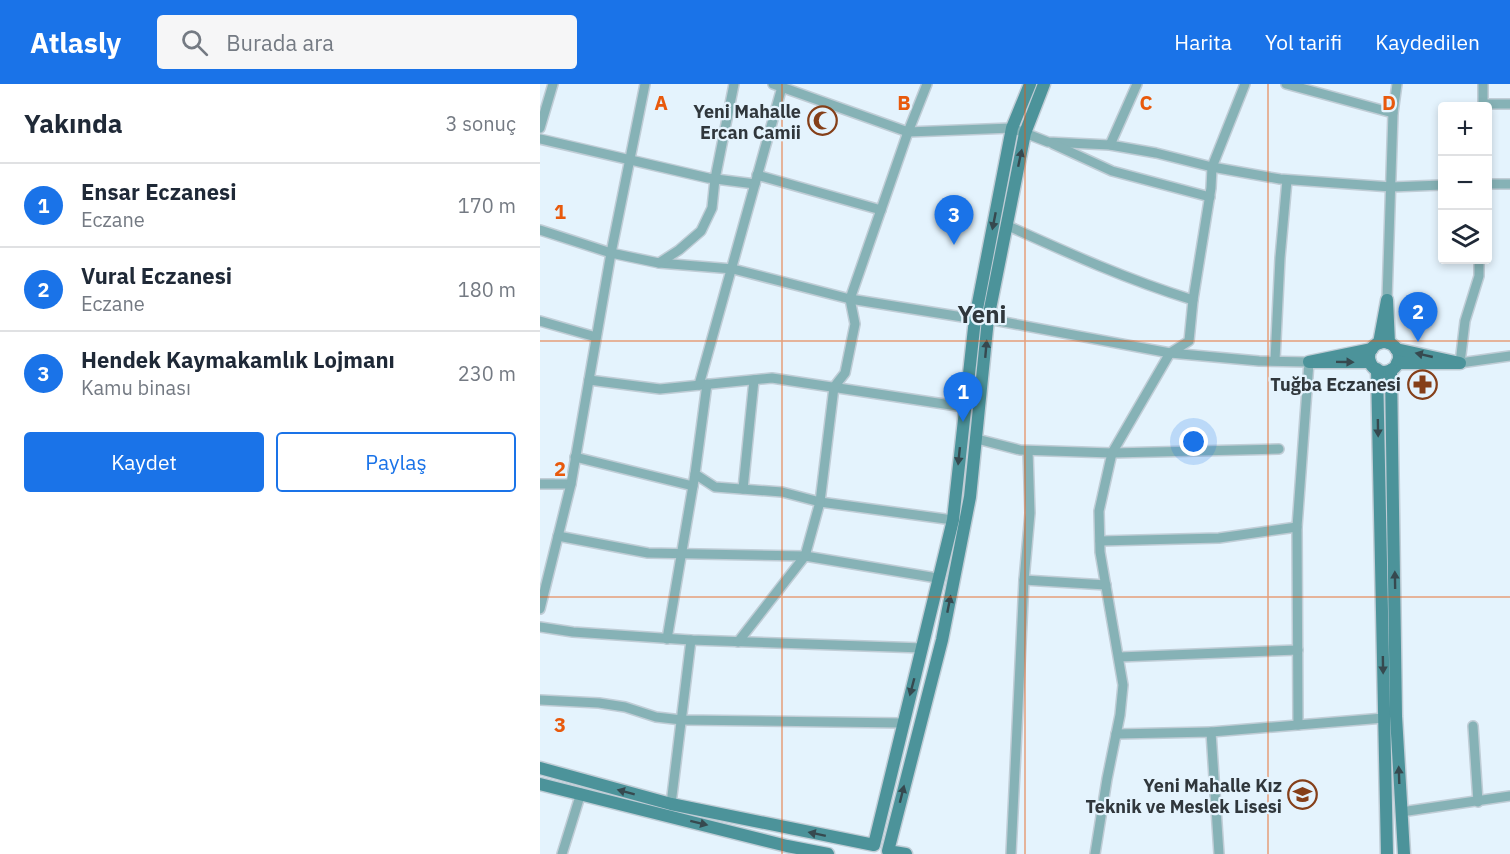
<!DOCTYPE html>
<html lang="tr">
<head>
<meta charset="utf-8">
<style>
  :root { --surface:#fff; --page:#f6f6f7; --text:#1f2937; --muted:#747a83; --line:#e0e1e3; --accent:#1a73e8 }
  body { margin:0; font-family:"IBM Plex Sans",sans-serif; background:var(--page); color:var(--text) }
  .controls { position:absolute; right:18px; top:18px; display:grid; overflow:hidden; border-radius:6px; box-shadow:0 3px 9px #0003 }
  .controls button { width:54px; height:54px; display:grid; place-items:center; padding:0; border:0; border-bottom:2px solid var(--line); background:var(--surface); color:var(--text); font:30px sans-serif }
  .you { position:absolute; left:654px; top:358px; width:21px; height:21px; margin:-15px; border:4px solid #fff; border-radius:50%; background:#1a73e8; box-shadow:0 0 0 9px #1a73e833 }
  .badge { display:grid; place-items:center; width:39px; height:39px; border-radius:50%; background:var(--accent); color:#fff; font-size:20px; font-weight:700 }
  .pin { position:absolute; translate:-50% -50px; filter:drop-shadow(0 2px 3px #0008) }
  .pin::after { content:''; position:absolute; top:32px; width:21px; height:18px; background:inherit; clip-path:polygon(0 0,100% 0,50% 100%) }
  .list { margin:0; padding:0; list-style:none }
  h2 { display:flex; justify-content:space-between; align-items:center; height:78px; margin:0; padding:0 24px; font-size:26px }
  h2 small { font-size:20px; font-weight:400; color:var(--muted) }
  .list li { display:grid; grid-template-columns:39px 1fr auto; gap:18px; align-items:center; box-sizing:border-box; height:84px; padding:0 24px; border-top:2px solid var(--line) }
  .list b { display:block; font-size:22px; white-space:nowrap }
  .list p { margin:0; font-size:20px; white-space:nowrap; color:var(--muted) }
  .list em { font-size:20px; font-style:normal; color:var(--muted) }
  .actions { display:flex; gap:12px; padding:18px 24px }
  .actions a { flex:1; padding:14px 0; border:2px solid var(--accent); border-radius:6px; text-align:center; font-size:21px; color:var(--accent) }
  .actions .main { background:var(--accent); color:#fff }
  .icon { flex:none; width:33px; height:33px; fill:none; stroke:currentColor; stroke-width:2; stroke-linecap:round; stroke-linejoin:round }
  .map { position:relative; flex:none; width:970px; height:770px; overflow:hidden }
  header { display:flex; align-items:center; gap:36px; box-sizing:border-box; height:84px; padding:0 30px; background:var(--accent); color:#fff }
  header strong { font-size:28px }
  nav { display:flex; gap:33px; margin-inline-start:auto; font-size:21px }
  .search { width:420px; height:54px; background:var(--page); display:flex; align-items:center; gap:15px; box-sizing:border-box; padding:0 21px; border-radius:6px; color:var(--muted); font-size:22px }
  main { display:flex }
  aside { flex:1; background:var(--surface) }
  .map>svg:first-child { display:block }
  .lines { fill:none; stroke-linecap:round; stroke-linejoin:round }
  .street-casing { stroke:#c0cdd6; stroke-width:12 }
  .secondary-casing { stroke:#c0cdd6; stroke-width:15 }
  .street { stroke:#86b2b6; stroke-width:9 }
  .secondary { stroke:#4c939a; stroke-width:12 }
  .oneway { fill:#36494f }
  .grid { fill:none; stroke:#e8590c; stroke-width:1.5; stroke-opacity:0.55 }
  .labels { text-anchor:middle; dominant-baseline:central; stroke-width:4.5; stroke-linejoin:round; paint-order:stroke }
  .poi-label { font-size:18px; font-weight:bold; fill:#30373c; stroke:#e4f3fd; text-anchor:end }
  .district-label { font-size:24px; font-weight:bold; fill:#30373c; stroke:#e4f3fd }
  .grid-label { font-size:20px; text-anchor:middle; font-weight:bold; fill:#e8590c; stroke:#e4f3fd; stroke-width:4.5; stroke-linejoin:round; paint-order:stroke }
</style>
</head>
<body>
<header>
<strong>Atlasly</strong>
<div class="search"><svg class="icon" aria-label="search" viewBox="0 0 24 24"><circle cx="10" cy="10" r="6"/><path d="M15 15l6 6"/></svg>Burada ara</div>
<nav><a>Harita</a><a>Yol tarifi</a><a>Kaydedilen</a></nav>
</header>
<main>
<aside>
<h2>Yakında<small>3 sonuç</small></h2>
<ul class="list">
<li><span class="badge">1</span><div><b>Ensar Eczanesi</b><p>Eczane</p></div><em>170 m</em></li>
<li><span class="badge">2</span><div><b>Vural Eczanesi</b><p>Eczane</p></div><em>180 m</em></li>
<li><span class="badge">3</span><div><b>Hendek Kaymakamlık Lojmanı</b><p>Kamu binası</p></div><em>230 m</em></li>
</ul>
<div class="actions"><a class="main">Kaydet</a><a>Paylaş</a></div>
</aside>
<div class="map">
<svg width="970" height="770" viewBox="0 0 970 770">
  <rect width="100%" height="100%" fill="#e4f3fd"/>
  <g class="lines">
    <defs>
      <g id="street">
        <polyline points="233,0 368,48 472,44 508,58 570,61 616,69 672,83 740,95 851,103 902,101"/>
        <polyline points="746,0 853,29 857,0"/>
        <polyline points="943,20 970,20"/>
        <polyline points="943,22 943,0"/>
        <polyline points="0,44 13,0"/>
        <polyline points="0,55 168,94 215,100"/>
        <polyline points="513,60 572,87 670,113"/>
        <polyline points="570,61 597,0"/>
        <polyline points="217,91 341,126"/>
        <polyline points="948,100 970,100"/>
        <path d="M 466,141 C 528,169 588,196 653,216"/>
        <polyline points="0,146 71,169 119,179 193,185 310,215 435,235 448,235 630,269 719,277 769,278 757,443 758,641"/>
        <polyline points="939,176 939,192 925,237 920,279 970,272"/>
        <polyline points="119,179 139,166 161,147 172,124 175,95 194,0"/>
        <polyline points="847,216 853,29"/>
        <polyline points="0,237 56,253"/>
        <polyline points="735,276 740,174 747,96"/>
        <polyline points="49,296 120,305 232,294 424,323"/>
        <polyline points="167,300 155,390 175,403 242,408 280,418 413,436"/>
        <polyline points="159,301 242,3"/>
        <polyline points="437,355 480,366 572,369 739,365"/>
        <polyline points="35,373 153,402"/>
        <polyline points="0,400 31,400"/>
        <polyline points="203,405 214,296"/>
        <polyline points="18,452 108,469 265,472 397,494"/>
        <polyline points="560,457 679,454 757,443"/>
        <polyline points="484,496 566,501"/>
        <polyline points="0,525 31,400 71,169 105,0"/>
        <polyline points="0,543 33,548 151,556 383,564"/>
        <polyline points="127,555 155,390"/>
        <polyline points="198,558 265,472 280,418 294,303 305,289 315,240 310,215 368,48 387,0"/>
        <polyline points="579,573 758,566"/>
        <polyline points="0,616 59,619 85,623 116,633 142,636 362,639"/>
        <polyline points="933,642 938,718"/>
        <polyline points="671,648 844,634"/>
        <polyline points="576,650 671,648 679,770"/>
        <polyline points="131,720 151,556"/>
        <polyline points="861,728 970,712"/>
        <polyline points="22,770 41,709"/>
        <polyline points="471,770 484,496 490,429 488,367"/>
        <polyline points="555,770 567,695 580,631 583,601 560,468 559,427 572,369 630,269 649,257 653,216 671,104 672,83 705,0"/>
      </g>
      <g id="secondary">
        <circle cx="844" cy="273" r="15"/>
        <polyline points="839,259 847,216 849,259"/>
        <polyline points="856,265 920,279 857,279"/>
        <polyline points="830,278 769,278 832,265"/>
        <polyline points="837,285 847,770"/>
        <polyline points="851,286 856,632 864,770"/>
        <polyline points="0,684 131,720 334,761 413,436 435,235 472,44 490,0"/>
        <polyline points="0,700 247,762 288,770"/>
        <polyline points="366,770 348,767 402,556 430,413 448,235 485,49 504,0"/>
      </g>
    </defs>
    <use href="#street" class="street-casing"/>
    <use href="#secondary" class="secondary-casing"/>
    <use href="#street" class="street"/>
    <use href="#secondary" class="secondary"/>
  </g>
  <defs><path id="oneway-solid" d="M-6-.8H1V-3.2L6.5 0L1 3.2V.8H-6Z" transform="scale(1.5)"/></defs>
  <g class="oneway">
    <use href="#oneway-solid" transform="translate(480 74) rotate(-78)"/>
    <use href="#oneway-solid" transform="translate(454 137) rotate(101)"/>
    <use href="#oneway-solid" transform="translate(446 265) rotate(-85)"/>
    <use href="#oneway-solid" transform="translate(884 271) rotate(-167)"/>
    <use href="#oneway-solid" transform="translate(805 278) rotate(1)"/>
    <use href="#oneway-solid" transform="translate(838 344) rotate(89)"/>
    <use href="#oneway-solid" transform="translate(419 372) rotate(96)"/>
    <use href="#oneway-solid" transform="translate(855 496) rotate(-91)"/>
    <use href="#oneway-solid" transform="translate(409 520) rotate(-79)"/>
    <use href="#oneway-solid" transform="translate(843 581) rotate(89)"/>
    <use href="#oneway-solid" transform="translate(372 603) rotate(105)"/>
    <use href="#oneway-solid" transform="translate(859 691) rotate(-92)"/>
    <use href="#oneway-solid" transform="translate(86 708) rotate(-165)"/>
    <use href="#oneway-solid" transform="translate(362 710) rotate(-76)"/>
    <use href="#oneway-solid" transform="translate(159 739) rotate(14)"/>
    <use href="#oneway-solid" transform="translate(277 750) rotate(-168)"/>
  </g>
  <path class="grid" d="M 242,0 L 242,770M 485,0 L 485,770M 728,0 L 728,770M 0,257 L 970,257M 0,513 L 970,513"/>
  <defs>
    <symbol id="mosque-ring" viewBox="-11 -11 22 22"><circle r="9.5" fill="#e4f3fd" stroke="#853f19" stroke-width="1.5"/><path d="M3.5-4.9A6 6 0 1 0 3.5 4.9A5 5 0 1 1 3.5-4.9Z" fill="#853f19"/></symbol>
    <symbol id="pharmacy-ring" viewBox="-11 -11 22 22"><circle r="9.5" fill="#e4f3fd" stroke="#853f19" stroke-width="1.5"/><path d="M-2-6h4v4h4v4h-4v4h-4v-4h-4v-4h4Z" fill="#853f19"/></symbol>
    <symbol id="school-ring" viewBox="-11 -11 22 22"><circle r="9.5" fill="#e4f3fd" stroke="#853f19" stroke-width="1.5"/><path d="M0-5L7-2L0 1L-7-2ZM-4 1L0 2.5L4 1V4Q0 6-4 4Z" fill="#853f19"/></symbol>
  </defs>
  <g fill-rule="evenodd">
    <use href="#mosque-ring" x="266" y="20" width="33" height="33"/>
    <use href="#pharmacy-ring" x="866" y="284" width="33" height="33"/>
    <use href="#school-ring" x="746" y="694" width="33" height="33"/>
  </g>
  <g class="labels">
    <g class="poi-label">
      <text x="261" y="27">Yeni Mahalle<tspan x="261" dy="21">Ercan Camii</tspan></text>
      <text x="861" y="300">Tuğba Eczanesi</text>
      <text x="742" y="701">Yeni Mahalle Kız<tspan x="742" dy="21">Teknik ve Meslek Lisesi</tspan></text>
    </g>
    <g class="district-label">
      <text x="442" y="230">Yeni</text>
    </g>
  </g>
  <g class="grid-label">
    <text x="121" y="26">A</text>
    <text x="364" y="26">B</text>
    <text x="606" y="26">C</text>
    <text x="849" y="26">D</text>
    <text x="20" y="135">1</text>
    <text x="20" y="392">2</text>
    <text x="20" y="648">3</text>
  </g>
</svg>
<div class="controls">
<button>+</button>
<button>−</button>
<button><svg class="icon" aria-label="layers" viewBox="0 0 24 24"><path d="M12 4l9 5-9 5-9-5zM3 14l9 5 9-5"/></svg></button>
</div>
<div class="you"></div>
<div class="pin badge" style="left:423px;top:338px">1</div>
<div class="pin badge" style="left:878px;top:258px">2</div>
<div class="pin badge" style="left:414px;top:161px">3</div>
</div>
</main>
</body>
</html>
